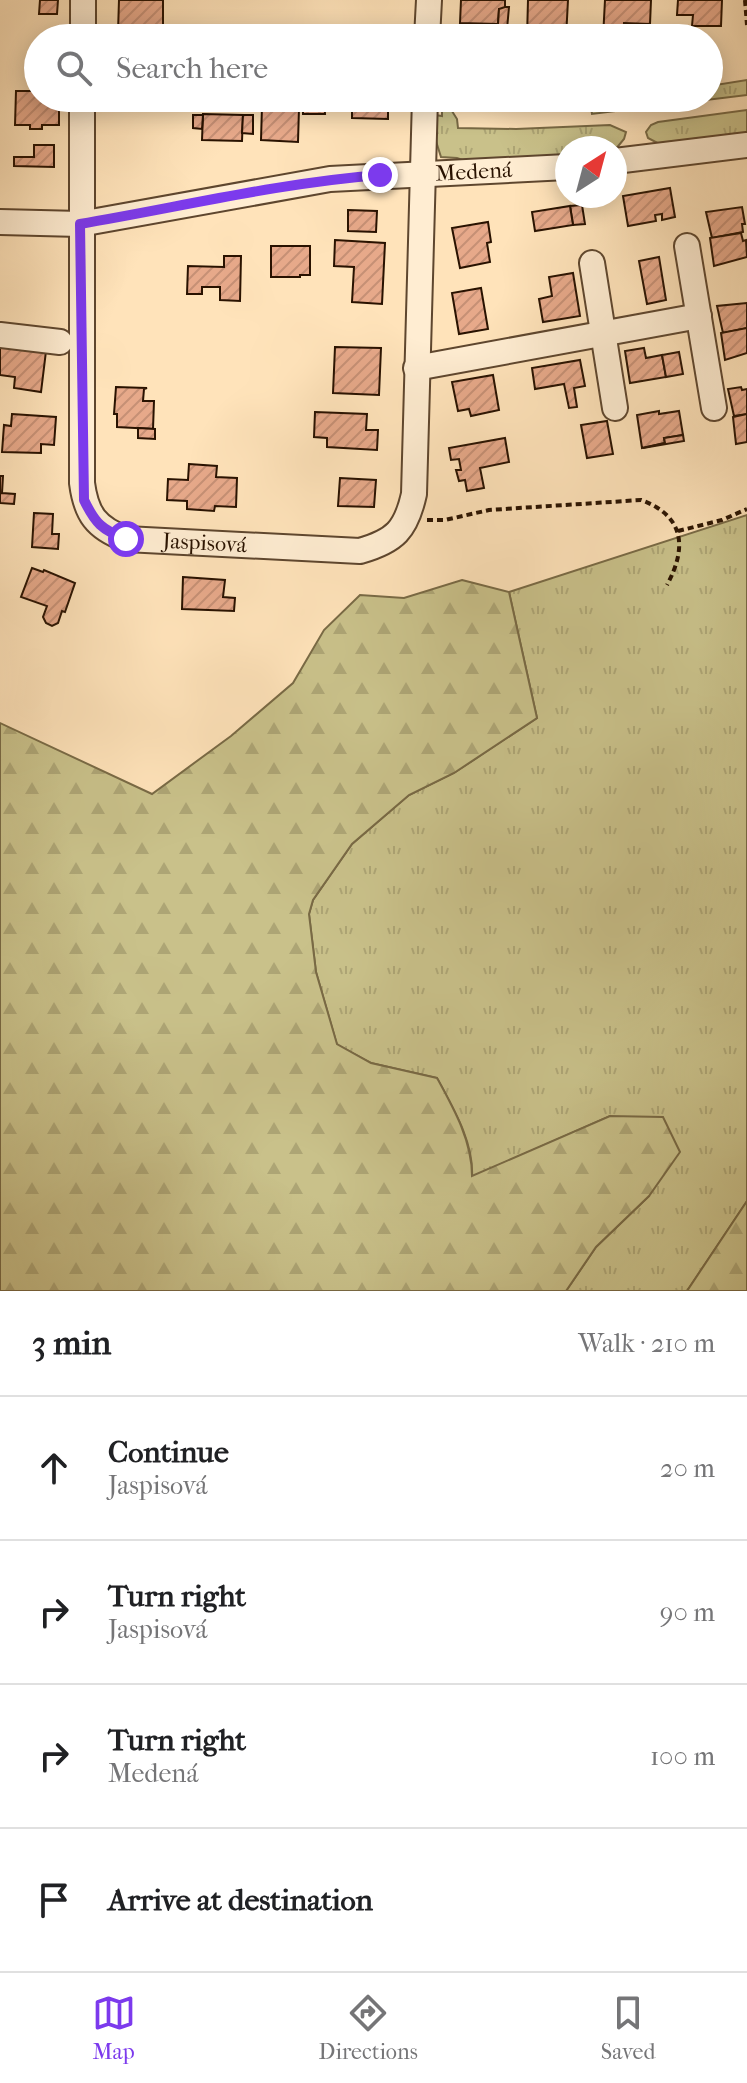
<!DOCTYPE html>
<html lang="en">
<head>
<meta charset="utf-8">
<style>
  :root { --surface:#fff; --page:#f6f6f6; --text:#202124; --muted:#757577; --line:#e0e0e0; --accent:#7c3aed }
  body { margin:0; font-family:"IM FELL French Canon",serif; background:var(--page); color:var(--text) }
  .compass { position:absolute; left:555px; top:136px; width:72px; height:72px; border-radius:50%; background:var(--surface); box-shadow:0 4px 20px #0003; rotate:36deg }
  .stop { position:absolute; width:24px; height:24px; margin:-18px; border:6px solid #7c3aed; border-radius:50%; background:#fff }
  .stop.end { background:#7c3aed; border-color:#fff; box-shadow:0 2px 8px #0008 }
  .list { margin:0; padding:0; list-style:none }
  h2 { display:flex; justify-content:space-between; align-items:center; height:104px; margin:0; padding:0 32px; font-size:34px }
  h2 small { font-size:26px; font-weight:400; color:var(--muted) }
  .list li { display:grid; grid-template-columns:52px 1fr auto; gap:24px; align-items:center; box-sizing:border-box; height:144px; padding:0 32px; border-top:2px solid var(--line) }
  .list b { display:block; font-size:30px; white-space:nowrap }
  .list p { margin:0; font-size:26px; white-space:nowrap; color:var(--muted) }
  .list em { font-size:26px; font-style:normal; color:var(--muted) }
  .icon { flex:none; width:44px; height:44px; fill:none; stroke:currentColor; stroke-width:2; stroke-linecap:round; stroke-linejoin:round }
  .map { position:relative; flex:none; width:747px; height:1291px; overflow:hidden }
  .search { position:absolute; background:var(--surface); box-shadow:0 4px 20px #0003; left:24px; right:24px; top:24px; height:88px; display:flex; align-items:center; gap:20px; box-sizing:border-box; padding:0 28px; border-radius:44px; color:var(--muted); font-size:30px }
  .sheet { height:680px; background:var(--surface) }
  nav { display:flex; justify-content:space-around; align-items:center; box-sizing:border-box; height:112px; border-top:2px solid var(--line); background:var(--surface); font-size:22px; color:var(--muted) }
  nav a { display:grid; justify-items:center; gap:4px }
  nav .on { color:var(--accent) }
  .map>svg:first-child { display:block }
  .grass { fill:url(#grass-tufts); stroke:#796a45; stroke-width:2 }
  .forest { fill:url(#forest-firs); stroke:#796a45; stroke-width:2 }
  .building { fill:url(#building-hatch); stroke:#291200; stroke-width:2 }
  .lines { fill:none; stroke-linecap:round; stroke-linejoin:round }
  .minor-casing { stroke:#5e462e; stroke-width:28 }
  .path { stroke:#291200; stroke-width:4; stroke-dasharray:6 4; stroke-linecap:butt }
  .minor { stroke:#ffedd2; stroke-width:24 }
  .route { stroke:#7c3aed; stroke-width:10 }
  .labels { text-anchor:middle; dominant-baseline:central; stroke-width:7; stroke-linejoin:round; paint-order:stroke }
  .street-label { font-size:22px; fill:#291200; stroke:#ffedd2 }
</style>
</head>
<body>
<div class="map">
<svg width="747" height="1291" viewBox="0 0 747 1291">
  <defs>
    <pattern id="grass-tufts" width="24" height="20" patternUnits="userSpaceOnUse" patternTransform="scale(2)"><rect width="24" height="20" fill="#c9c18a"/><path d="M3 7l-1-3M5 7V3M7 7l1-3M15 17l-1-3M17 17v-4M19 17l1-3" fill="none" stroke="#ada575"/></pattern>
    <pattern id="forest-firs" width="22" height="20" patternUnits="userSpaceOnUse" patternTransform="scale(2)"><rect width="22" height="20" fill="#c9c18a"/><path d="M5 1l3.5 6h-7zM16 11l3.5 6h-7z" fill="#ada575"/></pattern>
    <pattern id="building-hatch" width="6" height="6" patternUnits="userSpaceOnUse" patternTransform="scale(2)"><rect width="6" height="6" fill="#e7a98a"/><path d="M-1 1l2-2M0 6l6-6M5 7l2-2" fill="none" stroke="#c69075"/></pattern>
  </defs>
  <rect width="100%" height="100%" fill="#ffe3ba"/>
  <filter id="stains"><feTurbulence type="fractalNoise" baseFrequency=".0025" numOctaves="4"/><feColorMatrix values="0 0 0 0 .2 0 0 0 0 .09 0 0 0 0 .02 0 0 0 .5 -.17"/></filter>
  <radialGradient id="worn" r=".72"><stop offset=".6" stop-color="#630" stop-opacity="0"/><stop offset="1" stop-color="#630" stop-opacity=".3"/></radialGradient>
  <g class="grass">
    <polygon points="747,80 747,95 592,114 590,102 619,98 709,98 709,86"/>
    <polygon points="445,100 457,119 458,128 516,129 610,125 626,132 624,139 615,150 567,148 567,156 468,162 457,158 441,157 435,138 435,115 442,116 442,101"/>
    <polygon points="747,110 747,137 665,147 648,138 646,132 651,125 658,122"/>
    <path d="M 747,515 L 747,1201 L 687,1291 L 566,1291 L 596,1247 L 649,1196 L 610,1116 L 472,1177 C 474,1142 453,1108 437,1078 L 371,1063 L 337,1045 L 316,972 L 309,914 L 313,900 L 352,844 L 409,795 L 454,773 L 537,718 L 509,592 Z"/>
  </g>
  <g class="forest">
    <path d="M 462,580 L 509,592 L 537,718 L 454,773 L 409,795 L 352,844 L 313,900 L 309,914 L 316,972 L 337,1044 L 371,1063 L 437,1078 C 454,1109 472,1141 472,1176 L 610,1116 L 663,1117 L 680,1152 L 649,1196 L 596,1247 L 566,1291 L 0,1291 L 0,723 L 152,794 L 231,736 L 293,683 L 324,630 L 360,595 L 404,598 Z"/>
    <polygon points="747,1201 747,1291 687,1291"/>
  </g>
  <g class="building">
    <polygon points="40,0 58,0 57,14 39,14"/>
    <polygon points="119,0 163,0 163,32 118,32"/>
    <polygon points="461,0 505,0 505,9 499,9 498,24 460,23"/>
    <polygon points="528,0 568,0 566,38 527,38"/>
    <polygon points="605,0 651,0 650,24 624,23 623,38 603,38"/>
    <polygon points="678,0 722,0 721,26 692,26 693,15 677,15"/>
    <polygon points="505,7 509,7 507,29 487,28 487,24 498,24 499,9"/>
    <polygon points="16,91 38,91 38,98 55,98 55,108 59,108 59,125 42,125 42,129 30,129 30,125 15,125"/>
    <polygon points="303,98 324,98 325,114 303,114"/>
    <polygon points="352,98 388,98 388,119 352,118"/>
    <polygon points="262,106 299,108 298,142 261,140"/>
    <polygon points="203,114 243,115 242,141 202,140"/>
    <polygon points="193,115 203,115 202,129 193,128"/>
    <polygon points="243,115 253,115 253,134 242,133"/>
    <polygon points="34,145 54,145 54,167 14,166 14,157 34,157"/>
    <polygon points="670,188 675,217 662,220 662,214 655,215 656,221 628,226 623,196"/>
    <polygon points="582,205 585,224 573,225 570,206"/>
    <polygon points="570,206 573,225 535,231 532,212"/>
    <polygon points="742,207 745,224 742,224 743,232 712,238 706,212"/>
    <polygon points="348,210 377,211 376,232 348,231"/>
    <polygon points="488,222 491,242 487,243 490,262 460,268 452,228"/>
    <polygon points="741,233 743,241 746,240 747,257 714,266 710,238"/>
    <polygon points="335,240 385,243 382,304 352,302 354,267 334,266"/>
    <polygon points="271,246 310,246 310,275 300,275 300,277 271,277"/>
    <polygon points="224,256 241,256 240,301 220,300 220,287 202,287 202,294 187,294 188,266 224,267"/>
    <polygon points="659,257 666,300 647,304 639,261"/>
    <polygon points="573,273 580,316 543,322 539,299 552,296 549,277"/>
    <polygon points="481,288 488,329 459,334 452,293"/>
    <polygon points="747,303 747,328 723,333 717,306"/>
    <polygon points="747,328 747,353 725,360 721,333"/>
    <polygon points="0,345 46,351 41,392 14,388 15,377 0,375"/>
    <polygon points="335,347 381,348 379,395 333,393"/>
    <polygon points="644,348 646,358 662,355 666,377 630,383 625,351"/>
    <polygon points="679,352 683,374 666,377 662,355"/>
    <polygon points="580,360 585,386 574,388 577,407 569,408 564,384 535,389 532,368"/>
    <polygon points="493,375 499,410 471,416 469,409 458,411 452,382"/>
    <polygon points="116,387 147,388 144,389 143,401 154,401 153,429 117,427 117,414 114,414"/>
    <polygon points="741,387 742,390 747,389 747,414 734,416 728,389"/>
    <polygon points="659,411 659,414 679,411 683,435 664,438 665,443 642,448 637,415"/>
    <polygon points="315,412 367,414 366,430 378,430 377,450 327,447 327,438 314,437"/>
    <polygon points="12,414 56,417 54,445 41,444 41,453 2,452 4,425 11,426"/>
    <polygon points="747,414 747,442 736,444 733,417"/>
    <polygon points="607,421 613,454 587,458 581,425"/>
    <polygon points="138,428 155,429 155,439 138,438"/>
    <polygon points="683,435 684,441 643,448 665,443 664,438"/>
    <polygon points="505,438 509,462 480,468 484,488 467,491 465,480 459,481 456,470 461,470 459,459 451,460 449,448"/>
    <polygon points="189,464 217,466 216,477 237,478 236,507 215,506 214,511 187,509 187,501 167,500 168,479 188,480"/>
    <polygon points="0,476 3,476 2,493 15,494 14,504 0,503"/>
    <polygon points="340,478 376,480 374,507 338,506"/>
    <polygon points="34,513 53,514 52,534 59,534 58,549 32,547"/>
    <polygon points="32,568 43,572 44,570 75,583 65,612 62,611 58,623 52,626 46,623 43,617 47,606 21,597"/>
    <polygon points="183,577 225,580 223,597 235,598 234,611 182,609"/>
  </g>
  <g class="lines">
    <defs>
      <g id="minor">
        <polyline points="83,38 83,0"/>
        <polyline points="427,38 429,0"/>
        <path id="s1" d="M 82,98 L 82,483 C 86,514 96,528 126,539 L 360,551 C 395,541 406,530 414,494 L 425,98"/>
        <polyline points="615,161 747,145"/>
        <path id="s2" d="M 0,222 L 80,224 L 330,179 L 567,167"/>
        <polyline points="687,246 714,408"/>
        <polyline points="592,263 615,408"/>
        <polyline points="0,335 60,342"/>
        <polyline points="416,368 699,316"/>
      </g>
    </defs>
    <use href="#minor" class="minor-casing"/>
    <g class="path">
      <polyline points="745,0 747,25"/>
      <path d="M 427,520 L 445,520 L 489,510 L 641,500 C 685,516 687,548 667,585"/>
      <polyline points="678,531 722,520 747,509"/>
    </g>
    <use href="#minor" class="minor"/>
  </g>
  <g class="lines">
    <path class="route" d="M 126,539 C 102,530 95,523 84,500 L 80,224 C 180,207 279,183 380,175"/>
  </g>
  <g class="labels">
    <g class="street-label">
      <text stroke="none"><textPath href="#s2" startOffset="478">Medená</textPath></text>
      <text stroke="none"><textPath href="#s1" startOffset="540">Jaspisová</textPath></text>
    </g>
  </g>
  <rect width="100%" height="100%" filter="url(#stains)"/>
  <rect width="100%" height="100%" fill="url(#worn)"/>
</svg>
<svg class="compass" viewBox="-18 -18 36 36"><path d="M0-13l5 13h-10z" fill="#e53935"/><path d="M0 13l5-13h-10z" fill="#757577"/></svg>
<div class="stop" style="left:126px;top:539px"></div>
<div class="stop end" style="left:380px;top:175px"></div>
<div class="search"><svg class="icon" aria-label="search" viewBox="0 0 24 24"><circle cx="10" cy="10" r="6"/><path d="M15 15l6 6"/></svg>Search here</div>
</div>
<section class="sheet">
<h2>3 min<small>Walk · 210 m</small></h2>
<ul class="list">
<li><svg class="icon" aria-label="ahead" viewBox="0 0 24 24"><path d="M12 20V5M6 11l6-6 6 6"/></svg><div><b>Continue</b><p>Jaspisová</p></div><em>20 m</em></li>
<li><svg class="icon" aria-label="right" viewBox="0 0 24 24"><path d="M7 20v-9h11M14 6l5 5-5 5"/></svg><div><b>Turn right</b><p>Jaspisová</p></div><em>90 m</em></li>
<li><svg class="icon" aria-label="right" viewBox="0 0 24 24"><path d="M7 20v-9h11M14 6l5 5-5 5"/></svg><div><b>Turn right</b><p>Medená</p></div><em>100 m</em></li>
<li><svg class="icon" aria-label="arrive" viewBox="0 0 24 24"><path d="M6 21V4h12l-3 4 3 4H6"/></svg><div><b>Arrive at destination</b></div></li>
</ul>
</section>
<nav>
<a class="on"><svg class="icon" aria-label="map" viewBox="0 0 24 24"><path d="M3 6l6-2 6 2 6-2v14l-6 2-6-2-6 2zM9 4v14M15 6v14"/></svg>Map</a>
<a><svg class="icon" aria-label="directions" viewBox="0 0 24 24"><path d="M12 3l9 9-9 9-9-9zM9 14v-3h6M13 9l2 2-2 2"/></svg>Directions</a>
<a><svg class="icon" aria-label="saved" viewBox="0 0 24 24"><path d="M7 4h10v16l-5-4-5 4z"/></svg>Saved</a>
</nav>
</body>
</html>
